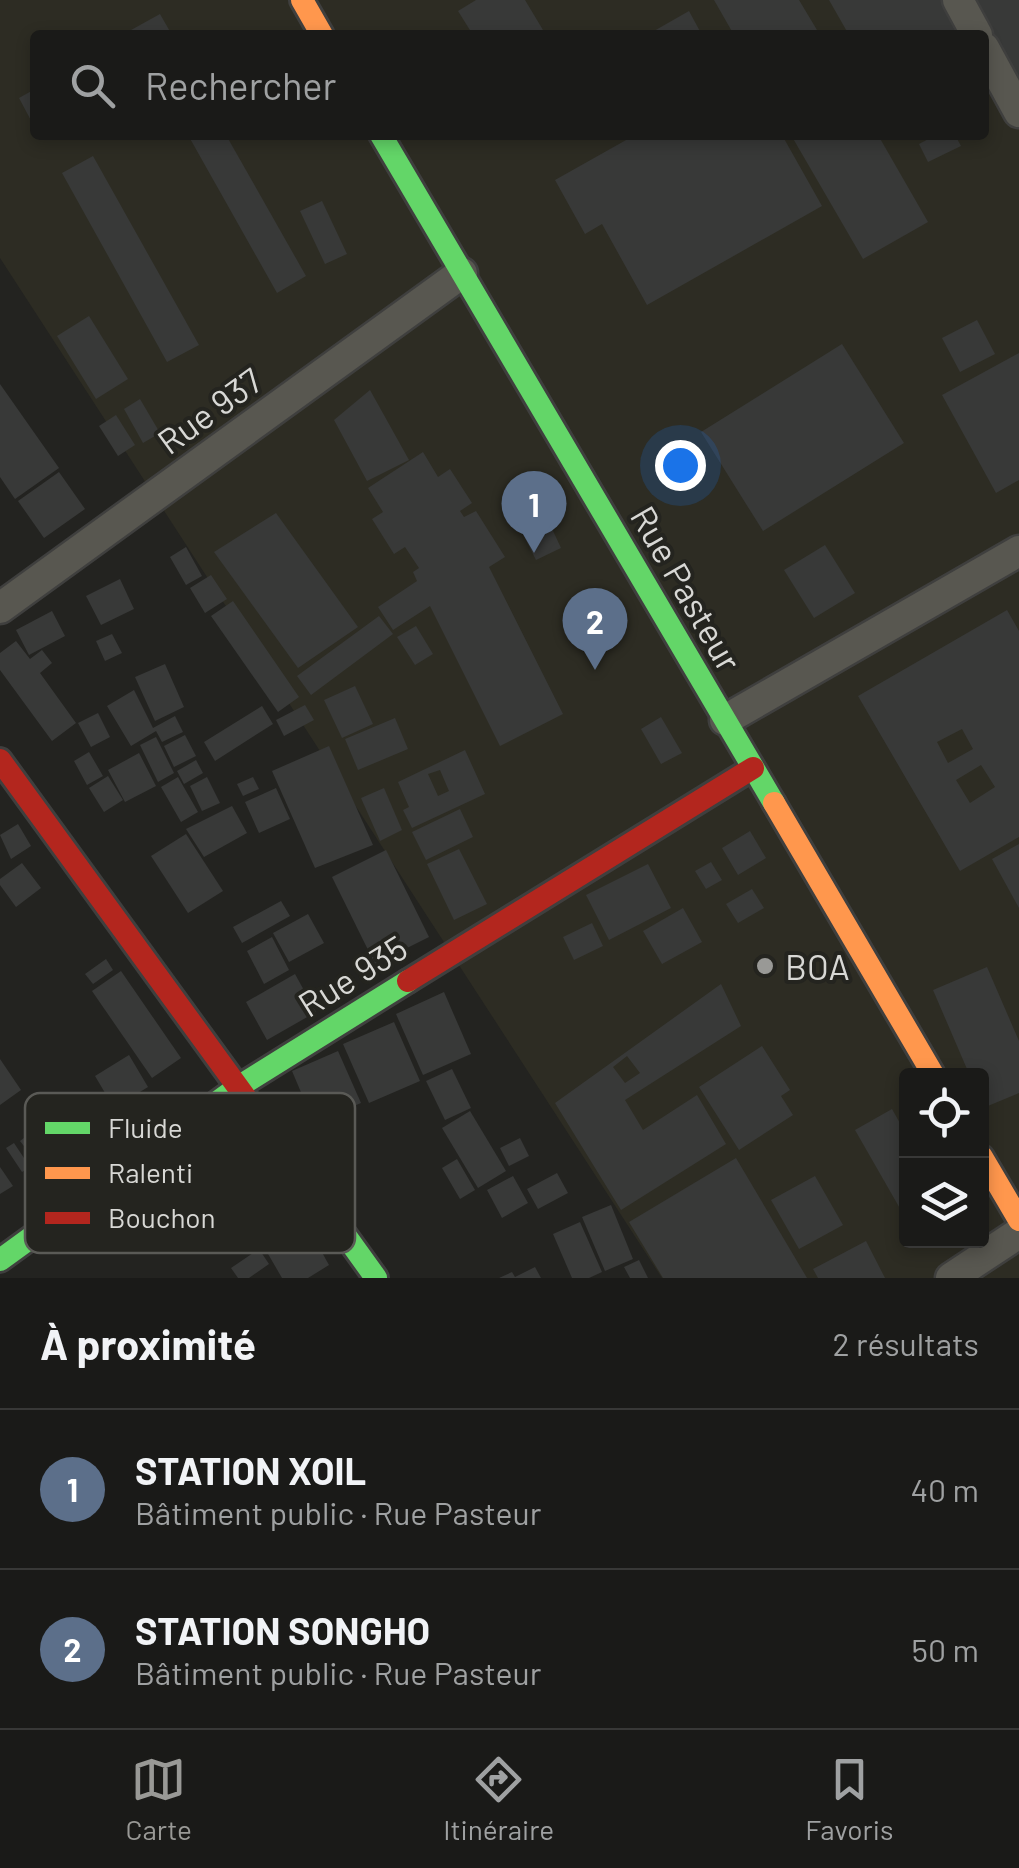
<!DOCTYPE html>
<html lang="fr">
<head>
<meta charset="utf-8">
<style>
  :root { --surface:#1a1a18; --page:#272725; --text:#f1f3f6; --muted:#9fa1a2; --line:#383837; --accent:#999996 }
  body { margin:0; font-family:Barlow,sans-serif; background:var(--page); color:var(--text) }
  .controls { position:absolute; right:30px; bottom:30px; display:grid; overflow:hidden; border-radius:10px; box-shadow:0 5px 15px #0003 }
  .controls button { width:90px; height:90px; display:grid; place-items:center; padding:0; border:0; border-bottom:2px solid var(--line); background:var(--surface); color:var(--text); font:50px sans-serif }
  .you { position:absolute; left:680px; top:465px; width:35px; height:35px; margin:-25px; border:8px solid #fff; border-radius:50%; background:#1a73e8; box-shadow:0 0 0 15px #1a73e833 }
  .badge { display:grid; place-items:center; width:65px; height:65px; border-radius:50%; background:var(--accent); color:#fff; font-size:32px; font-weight:700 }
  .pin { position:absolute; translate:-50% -82px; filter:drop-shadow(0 2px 5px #0008) }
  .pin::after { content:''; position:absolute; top:52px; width:35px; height:30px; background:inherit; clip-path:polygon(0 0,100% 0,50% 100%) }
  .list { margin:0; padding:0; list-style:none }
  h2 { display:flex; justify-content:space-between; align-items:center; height:130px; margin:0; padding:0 40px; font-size:42px }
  h2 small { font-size:32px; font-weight:400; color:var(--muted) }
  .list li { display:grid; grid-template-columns:65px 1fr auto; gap:30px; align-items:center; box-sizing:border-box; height:160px; padding:0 40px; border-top:2px solid var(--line) }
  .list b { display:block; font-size:38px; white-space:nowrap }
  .list p { margin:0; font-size:32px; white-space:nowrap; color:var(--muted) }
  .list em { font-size:32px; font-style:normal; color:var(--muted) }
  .icon { flex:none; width:55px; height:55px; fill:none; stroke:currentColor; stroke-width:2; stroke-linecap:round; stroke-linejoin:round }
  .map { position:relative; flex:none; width:1019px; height:1278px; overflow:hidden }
  .search { position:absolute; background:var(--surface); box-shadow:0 5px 15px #0003; left:30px; right:30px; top:30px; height:110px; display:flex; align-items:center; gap:25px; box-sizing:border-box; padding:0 35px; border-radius:10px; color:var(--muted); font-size:38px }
  .sheet { height:450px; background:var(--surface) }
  nav { display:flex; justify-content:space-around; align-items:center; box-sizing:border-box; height:140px; border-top:2px solid var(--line); background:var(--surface); font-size:28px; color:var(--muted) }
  nav a { display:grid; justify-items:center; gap:5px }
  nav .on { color:var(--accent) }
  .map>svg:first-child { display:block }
  .built { fill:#2d2c23; fill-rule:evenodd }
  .building { fill:#383938; fill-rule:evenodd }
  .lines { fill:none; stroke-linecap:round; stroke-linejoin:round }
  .street-casing { stroke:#3f3f3e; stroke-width:35 }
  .fast-casing { stroke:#3f3f3e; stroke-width:28 }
  .slow-casing { stroke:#3f3f3e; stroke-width:28 }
  .jam-casing { stroke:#3f3f3e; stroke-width:28 }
  .street { stroke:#585750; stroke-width:30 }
  .fast { stroke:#63d668; stroke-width:22 }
  .slow { stroke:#ff974d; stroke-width:22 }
  .jam { stroke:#b3261e; stroke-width:22 }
  .poi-dot { fill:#999996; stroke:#24241f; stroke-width:4 }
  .labels { text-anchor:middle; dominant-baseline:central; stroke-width:8; stroke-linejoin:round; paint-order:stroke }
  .street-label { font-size:35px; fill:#d8d8d5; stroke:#24241f }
  .poi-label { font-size:35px; fill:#d8d8d5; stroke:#24241f; text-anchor:start }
  .key { fill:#24241f; stroke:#5a5a56; stroke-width:2.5 }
  .key-label { font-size:28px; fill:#d8d8d5 }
</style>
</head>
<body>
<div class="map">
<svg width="1019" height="1278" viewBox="0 0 1019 1278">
  <rect width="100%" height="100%" fill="#232320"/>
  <path class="built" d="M 0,0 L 1019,0 L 1019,1278 L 662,1278 L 0,258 ZM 35,35 L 984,35 L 984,135 L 35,135 ZM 906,1076 L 982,1076 L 982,1240 L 906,1240 Z"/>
  <g class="building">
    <polygon points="476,0 525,0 546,35 473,35 458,11"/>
    <polygon points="714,0 799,0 820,35 734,35"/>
    <polygon points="829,0 947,0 962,25 946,35 849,35"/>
    <polygon points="970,0 1019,0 1019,86"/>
    <polygon points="689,11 702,35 647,35"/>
    <polygon points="160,14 172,35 122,35"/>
    <polygon points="35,89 35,128 19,98"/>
    <polygon points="188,135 226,135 306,276 277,293"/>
    <polygon points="635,135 782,135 822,206 647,305 602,224 585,234 555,180"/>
    <polygon points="791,135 878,135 928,222 863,259"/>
    <polygon points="936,135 955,135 961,146 928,162 919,144"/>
    <polygon points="93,156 199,345 167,362 62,173"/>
    <polygon points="322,201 347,254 325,264 300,211"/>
    <polygon points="89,316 128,379 96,399 57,336"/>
    <polygon points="977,320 995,354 960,372 942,338"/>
    <polygon points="842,344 904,443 763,531 701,432"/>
    <polygon points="1019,353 1019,480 996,493 942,395"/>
    <polygon points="0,384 59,468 15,499 0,477"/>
    <polygon points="370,390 409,460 367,481 334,420"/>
    <polygon points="140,399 160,433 143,443 124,409"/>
    <polygon points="116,415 135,445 118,456 99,426"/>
    <polygon points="423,452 438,477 450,469 472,503 460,511 464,517 476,511 505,557 489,567 563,714 500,746 430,606 393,630 378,607 417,581 413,572 419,568 405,547 394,554 372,519 383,512 368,488"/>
    <polygon points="59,472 85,509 44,538 18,501"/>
    <polygon points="276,513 358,627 298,668 214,552"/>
    <polygon points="547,518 561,548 536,560 521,530"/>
    <polygon points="825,545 855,593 814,618 784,570"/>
    <polygon points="186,547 202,576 186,585 170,557"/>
    <polygon points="211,575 227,599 205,613 190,588"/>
    <polygon points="120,579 134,609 101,625 86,596"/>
    <polygon points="233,601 299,697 278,712 211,616"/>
    <path d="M 1007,610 L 1019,631 L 1019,837 L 960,871 L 858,696 ZM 962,729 L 973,749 L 948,763 L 937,742 ZM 981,765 L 995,787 L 970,803 L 956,780 Z"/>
    <polygon points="52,611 65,636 29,655 16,630"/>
    <polygon points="379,616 393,634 311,695 297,676"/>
    <polygon points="416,626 433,654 415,665 397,637"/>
    <polygon points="112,634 122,653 105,661 96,641"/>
    <polygon points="16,641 30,659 42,650 52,663 40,673 76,723 52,741 0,670 0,653"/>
    <polygon points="165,664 184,707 155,721 135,677"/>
    <polygon points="355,686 373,724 342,738 324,700"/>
    <polygon points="134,690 153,728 175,716 183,732 162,742 156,731 131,746 107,706"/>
    <polygon points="305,705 314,720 284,736 276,720"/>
    <polygon points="262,706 273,724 215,761 204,742"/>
    <polygon points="98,713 110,737 91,747 78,723"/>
    <polygon points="661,717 682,753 661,764 641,729"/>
    <polygon points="395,718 408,749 358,770 345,739"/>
    <polygon points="185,735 196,756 174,767 164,746"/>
    <polygon points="156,737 174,773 158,782 140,745"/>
    <polygon points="329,746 373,845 315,868 272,771"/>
    <path d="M 465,750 L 485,794 L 412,828 L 403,810 L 409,807 L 398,782 ZM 440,770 L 449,791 L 438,796 L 428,774 Z"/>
    <polygon points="89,752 103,776 87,785 74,761"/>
    <polygon points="139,753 156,786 125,802 108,770"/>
    <polygon points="196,760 203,773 184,784 177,771"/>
    <polygon points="108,776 123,800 104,812 89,788"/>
    <polygon points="178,777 198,812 181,822 161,787"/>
    <polygon points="207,777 220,803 202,811 190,786"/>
    <polygon points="253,777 259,789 243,796 237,784"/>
    <polygon points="276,788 290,819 259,833 245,802"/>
    <polygon points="384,788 402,830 380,841 361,798"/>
    <polygon points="232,806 247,833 204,857 186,829"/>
    <polygon points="460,809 473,837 426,860 412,832"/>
    <polygon points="18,824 31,846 11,859 0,835"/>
    <polygon points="750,831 766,858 738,875 722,848"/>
    <polygon points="186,834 223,891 188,913 151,856"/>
    <polygon points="1019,844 1019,908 992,859"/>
    <polygon points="459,849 487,904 454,920 427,864"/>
    <polygon points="386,850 429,937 375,964 332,877"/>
    <polygon points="711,862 722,880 706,889 695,871"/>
    <polygon points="22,863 41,888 16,907 0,885 0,879"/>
    <polygon points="648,864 671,908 609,940 586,895"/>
    <polygon points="752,889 764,908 738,923 726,904"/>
    <polygon points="281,901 290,916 242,943 233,927"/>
    <polygon points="683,908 702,942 662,964 643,931"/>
    <polygon points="308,914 324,943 289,962 273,933"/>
    <polygon points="592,923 603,946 574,960 563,937"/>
    <polygon points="272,937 289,970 264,984 247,951"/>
    <polygon points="106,959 113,970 93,984 85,974"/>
    <polygon points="987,967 1019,1041 1019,1093 983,1108 982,1076 970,1076 933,990"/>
    <polygon points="121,971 181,1058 152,1078 92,991"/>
    <polygon points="295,974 316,1012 267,1040 246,1002"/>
    <path d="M 721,984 L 741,1026 L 625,1100 L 643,1130 L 697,1095 L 726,1144 L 621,1210 L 555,1103 ZM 627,1056 L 640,1073 L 625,1083 L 613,1067 Z"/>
    <polygon points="444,992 471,1054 423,1075 396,1014"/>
    <polygon points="394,1022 420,1081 369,1103 343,1044"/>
    <polygon points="762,1046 790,1090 781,1096 793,1115 739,1150 699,1087"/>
    <polygon points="338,1051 361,1103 314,1123 292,1071"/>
    <polygon points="129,1055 148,1087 114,1108 95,1076"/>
    <polygon points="0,1059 21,1090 0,1105"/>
    <polygon points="452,1069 471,1108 445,1120 426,1081"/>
    <polygon points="66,1106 83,1128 37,1163 20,1141"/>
    <polygon points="892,1109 906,1134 906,1219 855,1130"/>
    <polygon points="470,1111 506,1171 478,1188 442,1128"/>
    <polygon points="520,1138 529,1156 509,1166 500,1148"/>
    <polygon points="14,1143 30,1167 22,1172 6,1148"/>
    <polygon points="736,1158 807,1278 663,1278 629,1222"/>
    <polygon points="457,1159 475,1190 460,1199 442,1168"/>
    <polygon points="0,1167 13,1186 0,1194"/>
    <polygon points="557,1173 568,1193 538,1209 527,1189"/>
    <polygon points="513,1176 528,1203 502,1218 487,1190"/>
    <polygon points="815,1176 843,1225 799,1249 771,1200"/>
    <polygon points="611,1205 633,1259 605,1271 582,1217"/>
    <polygon points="305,1222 329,1265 308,1278 282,1278 264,1247"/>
    <polygon points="580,1222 602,1272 589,1278 572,1278 553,1234"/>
    <polygon points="866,1241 885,1278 818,1278 813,1269"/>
    <polygon points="259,1249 269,1264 249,1278 238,1278 231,1268"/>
    <polygon points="639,1260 648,1278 630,1278 624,1267"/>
    <polygon points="535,1267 541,1278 499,1278 512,1272 515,1277"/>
  </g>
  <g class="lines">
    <defs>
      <g id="street">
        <polyline points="958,0 977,35"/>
        <polyline points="984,48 1019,112"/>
        <polyline points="0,608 462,273"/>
        <polyline points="725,720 1019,551"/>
        <polyline points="951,1278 1019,1233"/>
      </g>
      <g id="fast">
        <polyline points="381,135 774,803"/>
        <polyline points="299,1171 376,1278"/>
        <polyline points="0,1260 238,1087 408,981"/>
      </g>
      <g id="slow">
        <polyline points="302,0 322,35"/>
        <polyline points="774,803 934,1076"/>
        <polyline points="982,1157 1019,1220"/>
      </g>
      <g id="jam">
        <polyline points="0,760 299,1171"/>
        <polyline points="408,981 753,768"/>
      </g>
    </defs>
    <use href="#street" class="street-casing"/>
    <use href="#fast" class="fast-casing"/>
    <use href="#slow" class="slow-casing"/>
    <use href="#jam" class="jam-casing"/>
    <use href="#street" class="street"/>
    <use href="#fast" class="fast"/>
    <use href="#slow" class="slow"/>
    <use href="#jam" class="jam"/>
  </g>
  <circle class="poi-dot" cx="765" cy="966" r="10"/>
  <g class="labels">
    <g class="street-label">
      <text transform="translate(209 410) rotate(-36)">Rue 937</text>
      <text transform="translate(687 588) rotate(60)">Rue Pasteur</text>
      <text transform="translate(352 975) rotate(-32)">Rue 935</text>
    </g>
    <g class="poi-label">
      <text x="785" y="966">BOA</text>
    </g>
  </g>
  <rect x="25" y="1093" width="330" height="160" rx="15" class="key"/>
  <rect x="45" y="1122" width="45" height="12" fill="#63d668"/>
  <rect x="45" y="1167" width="45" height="12" fill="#ff974d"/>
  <rect x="45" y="1212" width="45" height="12" fill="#b3261e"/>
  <g class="key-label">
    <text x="108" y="1138">Fluide</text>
    <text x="108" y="1183">Ralenti</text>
    <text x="108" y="1228">Bouchon</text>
  </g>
</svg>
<div class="controls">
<button><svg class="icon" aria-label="locate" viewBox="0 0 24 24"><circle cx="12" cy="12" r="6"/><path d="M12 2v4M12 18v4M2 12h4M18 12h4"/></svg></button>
<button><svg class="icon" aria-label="layers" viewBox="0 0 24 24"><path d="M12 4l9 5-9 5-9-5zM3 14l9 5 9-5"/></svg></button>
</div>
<div class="you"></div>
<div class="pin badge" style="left:534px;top:553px;background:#5c6f8a">1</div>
<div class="pin badge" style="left:595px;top:670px;background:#5c6f8a">2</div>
<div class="search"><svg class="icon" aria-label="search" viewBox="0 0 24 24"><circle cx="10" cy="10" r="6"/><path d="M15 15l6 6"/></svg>Rechercher</div>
</div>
<section class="sheet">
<h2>À proximité<small>2 résultats</small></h2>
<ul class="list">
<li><span class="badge" style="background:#5c6f8a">1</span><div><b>STATION XOIL</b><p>Bâtiment public · Rue Pasteur</p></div><em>40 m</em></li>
<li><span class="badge" style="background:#5c6f8a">2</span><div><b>STATION SONGHO</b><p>Bâtiment public · Rue Pasteur</p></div><em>50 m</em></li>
</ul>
</section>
<nav>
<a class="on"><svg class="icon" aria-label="map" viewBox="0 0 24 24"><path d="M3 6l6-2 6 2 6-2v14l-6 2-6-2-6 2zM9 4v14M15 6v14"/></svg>Carte</a>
<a><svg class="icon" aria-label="directions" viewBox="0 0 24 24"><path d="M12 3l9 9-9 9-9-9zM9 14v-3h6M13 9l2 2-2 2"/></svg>Itinéraire</a>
<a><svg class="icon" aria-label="saved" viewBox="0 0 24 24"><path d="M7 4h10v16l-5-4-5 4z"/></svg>Favoris</a>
</nav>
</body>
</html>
